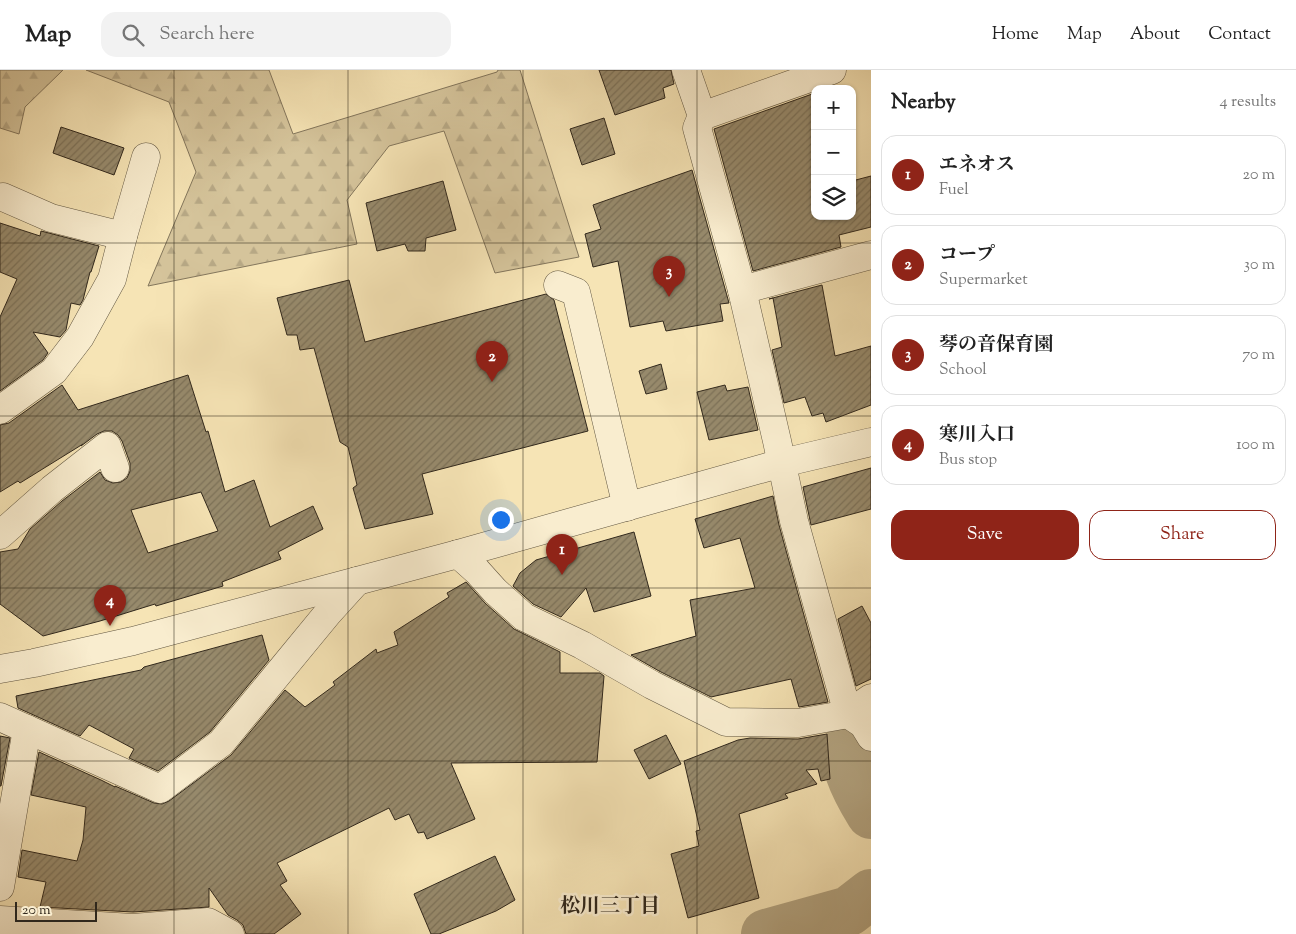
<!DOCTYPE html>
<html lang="en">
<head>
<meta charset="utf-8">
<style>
  :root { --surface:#fff; --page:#f2f2f2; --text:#222; --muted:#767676; --line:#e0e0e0; --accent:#8f2418 }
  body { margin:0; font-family:"Sorts Mill Goudy","Noto Serif JP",serif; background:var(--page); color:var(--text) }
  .controls { position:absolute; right:15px; top:15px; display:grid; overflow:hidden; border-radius:10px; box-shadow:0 1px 4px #0004 }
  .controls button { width:45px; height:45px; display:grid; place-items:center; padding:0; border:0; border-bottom:1px solid var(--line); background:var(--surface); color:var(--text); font:25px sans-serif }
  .scale { position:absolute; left:15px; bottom:12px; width:82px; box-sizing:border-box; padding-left:5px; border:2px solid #31281c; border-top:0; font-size:14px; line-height:18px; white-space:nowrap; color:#31281c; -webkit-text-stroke:4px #f9edcf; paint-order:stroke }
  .you { position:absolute; left:500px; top:449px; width:18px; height:18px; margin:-12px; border:4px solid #fff; border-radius:50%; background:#1a73e8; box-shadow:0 0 0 8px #1a73e833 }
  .badge { display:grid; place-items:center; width:32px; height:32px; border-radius:50%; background:var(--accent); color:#fff; font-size:16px; font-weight:700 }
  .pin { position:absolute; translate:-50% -41px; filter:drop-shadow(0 1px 2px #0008) }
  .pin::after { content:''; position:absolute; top:26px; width:18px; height:15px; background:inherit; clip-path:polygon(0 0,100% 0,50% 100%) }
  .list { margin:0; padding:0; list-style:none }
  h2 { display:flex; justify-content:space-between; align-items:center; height:65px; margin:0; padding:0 20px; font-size:21px }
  h2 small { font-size:16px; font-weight:400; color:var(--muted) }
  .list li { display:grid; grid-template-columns:32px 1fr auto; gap:15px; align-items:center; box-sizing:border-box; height:80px; margin:0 10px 10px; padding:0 10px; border:1px solid var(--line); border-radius:15px }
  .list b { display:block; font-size:19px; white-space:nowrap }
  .list p { margin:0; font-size:16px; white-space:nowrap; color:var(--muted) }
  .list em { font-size:16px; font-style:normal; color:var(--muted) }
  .actions { display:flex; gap:10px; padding:15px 20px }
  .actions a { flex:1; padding:11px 0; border:1px solid var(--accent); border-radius:15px; text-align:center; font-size:18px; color:var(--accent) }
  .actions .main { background:var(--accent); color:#fff }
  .icon { flex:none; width:28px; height:28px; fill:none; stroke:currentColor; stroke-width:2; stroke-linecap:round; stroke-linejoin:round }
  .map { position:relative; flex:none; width:871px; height:864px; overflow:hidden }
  header { display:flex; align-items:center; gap:30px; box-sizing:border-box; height:70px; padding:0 25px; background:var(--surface); border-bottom:1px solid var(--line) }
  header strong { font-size:24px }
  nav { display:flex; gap:28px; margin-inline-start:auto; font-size:18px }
  .search { width:350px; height:45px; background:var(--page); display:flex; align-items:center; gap:12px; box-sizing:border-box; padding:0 18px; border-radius:15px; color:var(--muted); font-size:19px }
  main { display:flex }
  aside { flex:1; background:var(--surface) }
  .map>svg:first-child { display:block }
  .forest { fill:url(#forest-firs); stroke:#83765c }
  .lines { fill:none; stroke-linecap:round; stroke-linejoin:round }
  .river { stroke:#b3a481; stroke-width:50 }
  .building { fill:url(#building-hatch); stroke:#31281c; fill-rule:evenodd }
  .minor-casing { stroke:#625742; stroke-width:29 }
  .minor { stroke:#f9edcf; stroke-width:28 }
  .grid { fill:none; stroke:#31281c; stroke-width:1; stroke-opacity:0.55 }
  .labels { text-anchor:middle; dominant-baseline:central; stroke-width:5; stroke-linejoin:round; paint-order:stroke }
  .neighbourhood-label { font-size:20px; font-weight:bold; fill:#31281c; stroke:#f9edcf }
</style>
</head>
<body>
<header>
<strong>Map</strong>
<div class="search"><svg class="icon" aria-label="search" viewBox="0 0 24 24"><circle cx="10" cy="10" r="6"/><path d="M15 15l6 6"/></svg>Search here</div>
<nav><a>Home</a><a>Map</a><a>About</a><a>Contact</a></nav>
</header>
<main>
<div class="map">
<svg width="871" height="864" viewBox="0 0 871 864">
  <defs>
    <pattern id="forest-firs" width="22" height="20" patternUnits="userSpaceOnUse" patternTransform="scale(1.25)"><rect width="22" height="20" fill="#d5c49b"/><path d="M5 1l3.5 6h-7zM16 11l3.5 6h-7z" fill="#b7a885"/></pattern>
    <pattern id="building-hatch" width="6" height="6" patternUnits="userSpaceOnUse" patternTransform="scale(1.25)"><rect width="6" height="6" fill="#978a6c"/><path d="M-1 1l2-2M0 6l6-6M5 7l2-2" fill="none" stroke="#7c7158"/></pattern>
  </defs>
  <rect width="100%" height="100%" fill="#f6e4b5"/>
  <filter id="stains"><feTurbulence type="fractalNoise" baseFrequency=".004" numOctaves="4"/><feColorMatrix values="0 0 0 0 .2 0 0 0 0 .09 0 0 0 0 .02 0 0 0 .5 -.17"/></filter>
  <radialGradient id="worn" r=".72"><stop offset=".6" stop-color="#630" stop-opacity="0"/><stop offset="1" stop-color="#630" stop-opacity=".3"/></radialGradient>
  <g class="forest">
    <polygon points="0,0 63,0 25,37 19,64 0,58"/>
    <polygon points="86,0 269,0 293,64 497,2 498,0 520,0 579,187 495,203 444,61 389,76 347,130 357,174 148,216 196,102 169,32"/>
  </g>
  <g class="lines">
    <g class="river">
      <path d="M 871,663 C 866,665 860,666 856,668 C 832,681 862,729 871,744"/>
      <polyline points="766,864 849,841 871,824"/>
    </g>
  </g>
  <g class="building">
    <polygon points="599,0 671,0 674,14 663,18 665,28 615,45"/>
    <polygon points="815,23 815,146 852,146 852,111 871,106 871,157 839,165 841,177 753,201 714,59"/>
    <polygon points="604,48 615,84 582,95 570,59"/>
    <polygon points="61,57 124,78 114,105 53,83"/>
    <polygon points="692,100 729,233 720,234 723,251 666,261 663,251 630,257 618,191 593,197 585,164 601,159 593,135"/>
    <polygon points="443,111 456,160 426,168 425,181 408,181 405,174 377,181 366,133"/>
    <polygon points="0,153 40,166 41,161 99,176 91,202 90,202 83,230 80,235 71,233 66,260 60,267 33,262 48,283 43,290 0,321 0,247 17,209 0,202"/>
    <polygon points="349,210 365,272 546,224 554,230 588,361 422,404 433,444 365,459 353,418 357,415 348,377 340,372 314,278 300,280 297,265 287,265 277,228"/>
    <polygon points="822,215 835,286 871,276 871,335 826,352 823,343 812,346 805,327 784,333 772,280 782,277 773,228 769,229"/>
    <polygon points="661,294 667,319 646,324 639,301"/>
    <path d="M 188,305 L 206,362 L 208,361 L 225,422 L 254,410 L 270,457 L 313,436 L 323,459 L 278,482 L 281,489 L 222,512 L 223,516 L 156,536 L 155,534 L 100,551 L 43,566 L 0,534 L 0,482 L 18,479 L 30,459 L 62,431 L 100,402 L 105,410 L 113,413 L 121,412 L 127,408 L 130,401 L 130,393 L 122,371 L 118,365 L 112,361 L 104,361 L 97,364 L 81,376 L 83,374 L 20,413 L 18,411 L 0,422 L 0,355 L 9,353 L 62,315 L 78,340 ZM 201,422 L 218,461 L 148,483 L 131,440 Z"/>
    <polygon points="725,315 727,321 748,317 758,360 709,370 697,322"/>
    <polygon points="871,398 871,439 811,455 803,417"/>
    <polygon points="773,426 779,455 828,632 799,637 791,609 711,627 659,601 631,585 696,566 690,530 755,518 740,468 704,478 695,449"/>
    <polygon points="634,462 651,526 594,542 586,518 561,547 533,534 513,516 520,503 536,490"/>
    <polygon points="466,512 485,533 514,559 560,582 560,603 600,603 604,606 597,692 451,693 475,749 427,769 424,762 418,763 409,744 395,750 389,738 277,793 287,811 280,815 301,844 274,864 246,864 243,855 237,850 228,845 209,818 209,837 133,842 40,837 46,812 18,807 22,780 77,791 83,770 86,737 31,725 39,682 101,710 115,717 115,716 154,733 162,734 169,731 231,685 285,620 305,637 335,615 333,612 376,579 377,583 398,575 394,562 449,527 447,523"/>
    <polygon points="862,536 871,553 871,609 856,616 838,549"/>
    <polygon points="262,565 269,590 210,662 158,701 129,688 134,679 89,655 80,666 18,638 16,626 141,600 144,597"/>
    <polygon points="827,664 830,709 821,711 818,699 806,700 817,714 785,724 788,728 739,744 759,828 688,848 671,784 699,776 696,761 700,760 684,691 738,670 750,668 798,669"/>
    <polygon points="666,665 681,694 649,709 634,680"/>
    <polygon points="0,666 10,668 1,716 0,716"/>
    <polygon points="495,786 515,830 496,841 439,864 431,864 414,824"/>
  </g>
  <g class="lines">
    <defs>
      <g id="minor">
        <polyline points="686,0 702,46 697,58 742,220 777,371 794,451 848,644 863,654 871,667"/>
        <polyline points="702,46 832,0"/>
        <polyline points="123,166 146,87"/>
        <polyline points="558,215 576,222 627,437"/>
        <polyline points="742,220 871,185"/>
        <polyline points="0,340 54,301 80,267 112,209 123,166 51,148 3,127"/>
        <polyline points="0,465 52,419 107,376 115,398"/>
        <polyline points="458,484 477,501 495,521 524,547 582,575 652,615 726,652 798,653 848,644 871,628"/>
        <polyline points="0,599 34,593 133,571 458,484 782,393 871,372"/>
        <polyline points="0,647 160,719 221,673 328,543 357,511"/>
        <polyline points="0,817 27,659"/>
        <polyline points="0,850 133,858 208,852 230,864"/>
      </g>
    </defs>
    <use href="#minor" class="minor-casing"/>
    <use href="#minor" class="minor"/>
  </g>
  <path class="grid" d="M 174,0 L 174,864M 348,0 L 348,864M 523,0 L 523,864M 697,0 L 697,864M 0,173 L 871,173M 0,346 L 871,346M 0,518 L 871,518M 0,691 L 871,691"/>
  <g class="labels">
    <g class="neighbourhood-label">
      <text x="610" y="837">松川三丁目</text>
    </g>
  </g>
  <rect width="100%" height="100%" filter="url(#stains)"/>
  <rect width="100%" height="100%" fill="url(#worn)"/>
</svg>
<div class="controls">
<button>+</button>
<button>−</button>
<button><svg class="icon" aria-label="layers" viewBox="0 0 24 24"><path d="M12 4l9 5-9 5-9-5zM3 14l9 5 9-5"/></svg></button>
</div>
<div class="scale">20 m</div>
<div class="you"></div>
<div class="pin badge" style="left:562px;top:505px">1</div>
<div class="pin badge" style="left:492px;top:312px">2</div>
<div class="pin badge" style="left:669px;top:227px">3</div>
<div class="pin badge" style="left:110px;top:556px">4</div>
</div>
<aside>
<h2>Nearby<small>4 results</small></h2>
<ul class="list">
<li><span class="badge">1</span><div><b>エネオス</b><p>Fuel</p></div><em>20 m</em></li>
<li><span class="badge">2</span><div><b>コープ</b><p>Supermarket</p></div><em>30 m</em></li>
<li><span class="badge">3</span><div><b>琴の音保育園</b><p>School</p></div><em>70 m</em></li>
<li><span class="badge">4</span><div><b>寒川入口</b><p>Bus stop</p></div><em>100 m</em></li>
</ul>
<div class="actions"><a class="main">Save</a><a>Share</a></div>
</aside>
</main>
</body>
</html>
